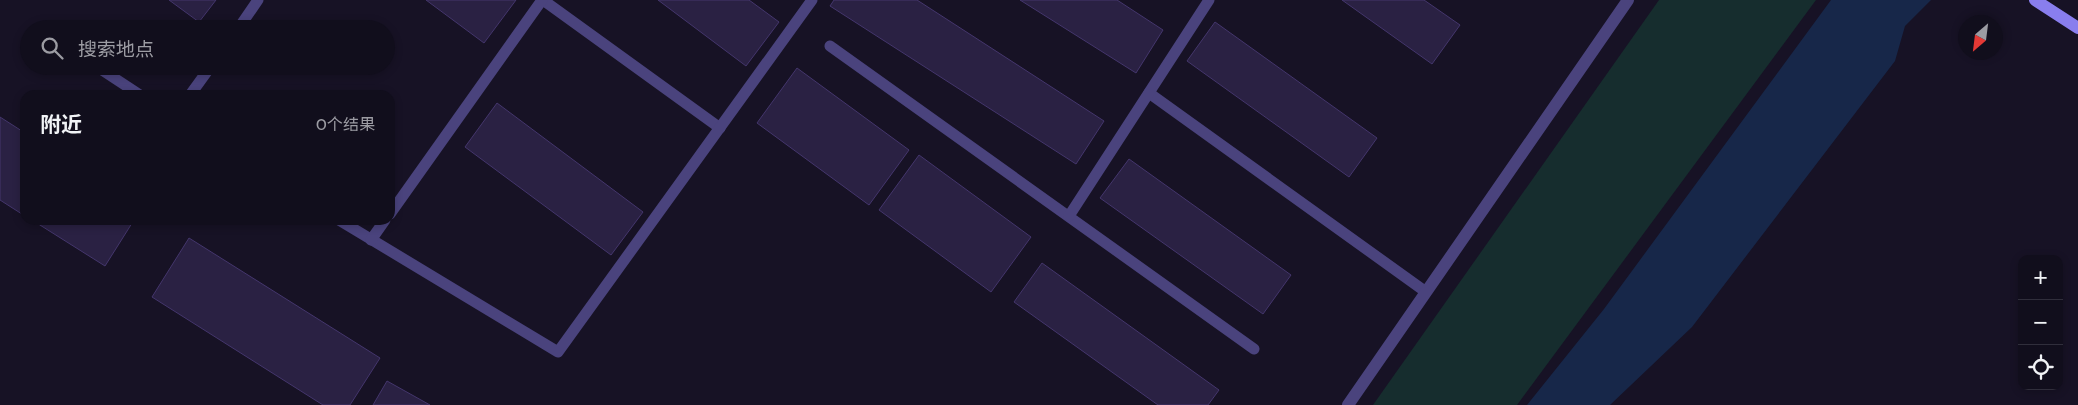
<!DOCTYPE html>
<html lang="zh">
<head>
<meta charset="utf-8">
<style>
  :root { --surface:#110e1c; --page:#1a1725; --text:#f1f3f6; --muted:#9c9ca3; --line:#302e3b }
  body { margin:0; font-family:Cabin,"Noto Sans SC",sans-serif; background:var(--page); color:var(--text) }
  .controls { position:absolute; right:15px; bottom:15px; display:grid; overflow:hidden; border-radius:10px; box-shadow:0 2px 8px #0003 }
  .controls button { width:45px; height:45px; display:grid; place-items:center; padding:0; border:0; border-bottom:1px solid var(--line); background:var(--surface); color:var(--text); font:25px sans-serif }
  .compass { position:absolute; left:1958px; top:15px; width:45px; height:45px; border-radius:50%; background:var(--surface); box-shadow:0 2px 8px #0003; rotate:208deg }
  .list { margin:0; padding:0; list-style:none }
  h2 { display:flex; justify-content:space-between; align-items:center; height:65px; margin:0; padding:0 20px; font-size:21px }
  h2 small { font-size:16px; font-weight:400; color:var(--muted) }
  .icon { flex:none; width:28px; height:28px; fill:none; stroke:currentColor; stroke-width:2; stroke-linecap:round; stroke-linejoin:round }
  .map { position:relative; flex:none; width:2078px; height:405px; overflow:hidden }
  .search { position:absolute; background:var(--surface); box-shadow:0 2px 8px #0003; left:20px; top:20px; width:375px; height:55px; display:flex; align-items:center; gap:12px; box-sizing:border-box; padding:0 18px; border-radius:28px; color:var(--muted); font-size:19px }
  .panel { position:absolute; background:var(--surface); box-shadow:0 2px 8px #0003; left:20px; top:90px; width:375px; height:135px; border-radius:15px }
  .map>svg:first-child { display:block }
  .green { fill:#162d2e }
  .water { fill:#172749 }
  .building { fill:#2a2143; stroke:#44366c }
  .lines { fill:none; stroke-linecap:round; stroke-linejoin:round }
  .lane { stroke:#4a437d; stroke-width:11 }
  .street { stroke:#4a437d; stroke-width:12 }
  .secondary { stroke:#897eee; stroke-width:12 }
</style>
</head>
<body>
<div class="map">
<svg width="2078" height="405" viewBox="0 0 2078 405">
  <rect width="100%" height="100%" fill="#171225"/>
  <polygon class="green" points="1659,0 1816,0 1517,405 1373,405"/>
  <polygon class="water" points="1831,0 1931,0 1905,26 1895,61 1692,327 1610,405 1527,405 1604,309"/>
  <g class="building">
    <polygon points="169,0 216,0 199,22"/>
    <polygon points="426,0 516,0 484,43"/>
    <polygon points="658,0 749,0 779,22 746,66"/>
    <polygon points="834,0 917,0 1104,121 1076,164 830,6"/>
    <polygon points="1020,0 1117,0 1163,30 1136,73"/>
    <polygon points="1342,0 1424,0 1460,25 1432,64"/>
    <polygon points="1215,22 1377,138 1349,177 1187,61"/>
    <polygon points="797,68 909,150 869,205 757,123"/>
    <polygon points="497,103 643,212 611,255 465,147"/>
    <polygon points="0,117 25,133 25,216 0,200"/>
    <polygon points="919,155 1031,237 991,292 879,210"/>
    <polygon points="1129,159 1291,275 1263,314 1100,198"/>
    <polygon points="32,220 134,220 105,266"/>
    <polygon points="189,238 380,358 350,405 323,405 152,297"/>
    <polygon points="1042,263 1219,390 1208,405 1158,405 1014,302"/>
    <polygon points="387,381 430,405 373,405"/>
  </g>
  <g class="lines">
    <g class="lane">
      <polyline points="543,0 720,128"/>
      <polyline points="238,29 258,0"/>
      <polyline points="830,46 1254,349"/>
      <polyline points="96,66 140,95"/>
      <polyline points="1149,93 1426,292"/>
      <polyline points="190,95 211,66"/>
      <polyline points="390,214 542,0"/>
      <polyline points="1069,216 1209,0"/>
      <polyline points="339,220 558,352 812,0"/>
      <polyline points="371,240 385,220"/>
    </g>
    <polyline class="street" points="1348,405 1628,0"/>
    <polyline class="secondary" points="2035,0 2078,28"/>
  </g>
</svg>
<div class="controls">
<button>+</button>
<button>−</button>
<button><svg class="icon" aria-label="locate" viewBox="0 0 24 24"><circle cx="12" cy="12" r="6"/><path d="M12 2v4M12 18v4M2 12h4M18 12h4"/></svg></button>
</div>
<svg class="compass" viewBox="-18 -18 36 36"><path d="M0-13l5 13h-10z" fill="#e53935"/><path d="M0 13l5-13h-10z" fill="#9c9ca3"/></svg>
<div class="search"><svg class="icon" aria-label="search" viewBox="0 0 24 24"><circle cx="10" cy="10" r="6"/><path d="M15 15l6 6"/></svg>搜索地点</div>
<section class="panel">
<h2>附近<small>0个结果</small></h2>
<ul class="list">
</ul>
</section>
</div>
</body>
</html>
